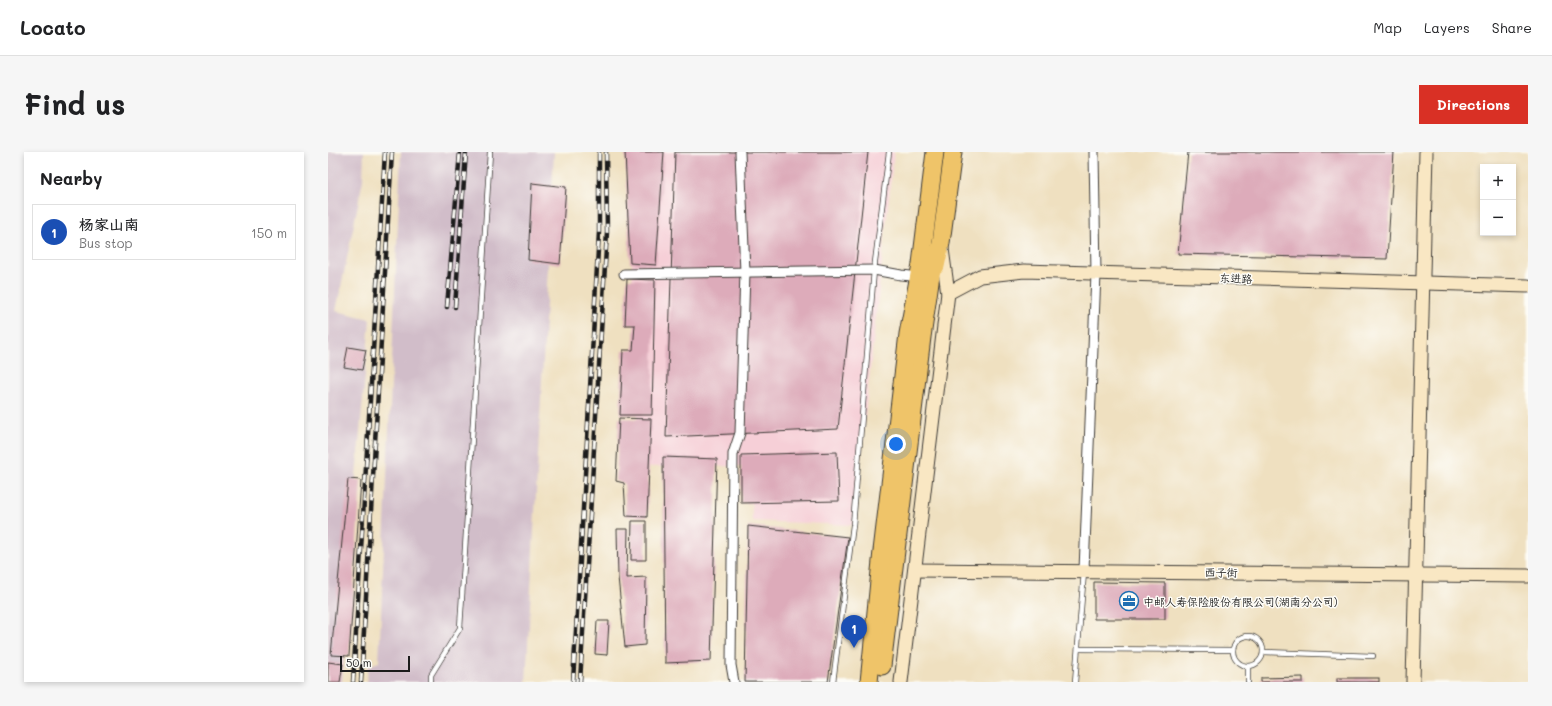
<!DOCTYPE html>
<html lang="en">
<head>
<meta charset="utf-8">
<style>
  :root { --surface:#fff; --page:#f6f6f6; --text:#202124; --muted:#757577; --line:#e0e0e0; --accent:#d93025 }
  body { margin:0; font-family:Mali,"LXGW WenKai TC",sans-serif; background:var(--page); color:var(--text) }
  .controls { position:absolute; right:12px; top:12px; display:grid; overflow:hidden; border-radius:0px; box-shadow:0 2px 6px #0003 }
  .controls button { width:36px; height:36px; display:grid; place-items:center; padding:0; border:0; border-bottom:1px solid var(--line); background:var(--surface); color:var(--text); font:20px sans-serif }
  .scale { position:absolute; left:12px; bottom:10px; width:70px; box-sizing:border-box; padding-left:4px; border:2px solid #1c1c1c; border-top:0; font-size:11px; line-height:14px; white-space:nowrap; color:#1c1c1c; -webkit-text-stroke:3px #fdfcf7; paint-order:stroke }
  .you { position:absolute; left:568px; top:292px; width:14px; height:14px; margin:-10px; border:3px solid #fff; border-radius:50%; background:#1a73e8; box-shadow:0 0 0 6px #1a73e833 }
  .badge { display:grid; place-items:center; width:26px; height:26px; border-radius:50%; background:var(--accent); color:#fff; font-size:13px; font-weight:700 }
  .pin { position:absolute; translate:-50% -33px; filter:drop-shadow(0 1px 2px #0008) }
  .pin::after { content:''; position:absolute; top:21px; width:14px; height:12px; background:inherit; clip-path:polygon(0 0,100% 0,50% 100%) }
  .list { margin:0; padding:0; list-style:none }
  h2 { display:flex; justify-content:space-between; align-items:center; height:52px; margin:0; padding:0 16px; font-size:17px }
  h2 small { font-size:13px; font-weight:400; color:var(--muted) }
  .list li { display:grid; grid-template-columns:26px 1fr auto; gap:12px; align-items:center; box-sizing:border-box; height:56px; margin:0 8px 8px; padding:0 8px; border:1px solid var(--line); border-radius:0px }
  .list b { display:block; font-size:15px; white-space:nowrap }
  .list p { margin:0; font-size:13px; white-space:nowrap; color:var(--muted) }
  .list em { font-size:13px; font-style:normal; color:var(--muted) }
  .map { position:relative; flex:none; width:1200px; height:530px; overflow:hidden; border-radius:0px }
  header { display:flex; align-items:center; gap:24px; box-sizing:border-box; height:56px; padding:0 20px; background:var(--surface); border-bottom:1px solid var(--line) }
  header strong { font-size:19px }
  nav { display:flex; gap:22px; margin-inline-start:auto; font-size:14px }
  .intro { display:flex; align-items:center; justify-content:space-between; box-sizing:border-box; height:96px; padding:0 24px }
  h1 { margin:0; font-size:28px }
  .button { padding:10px 18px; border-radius:0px; background:var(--accent); color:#fff; font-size:14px; font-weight:700 }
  main { display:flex; gap:24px; padding:0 24px }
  aside { flex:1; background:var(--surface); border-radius:0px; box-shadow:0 2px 6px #0003 }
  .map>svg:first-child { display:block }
  .built { fill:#f6cfd7 }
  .industrial { fill:#d1bdc9 }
  .building { fill:#ddabba }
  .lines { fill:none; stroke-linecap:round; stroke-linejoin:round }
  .lane-casing { stroke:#3c3935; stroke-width:6 }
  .street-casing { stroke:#3c3935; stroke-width:11 }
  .secondary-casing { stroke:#3c3935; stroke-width:15 }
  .highway-casing { stroke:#3c3935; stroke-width:19 }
  .lane { stroke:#fff; stroke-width:4.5 }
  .street { stroke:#fff; stroke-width:9 }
  .secondary { stroke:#f9e7c3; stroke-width:13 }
  .highway { stroke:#efc469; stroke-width:17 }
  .rail-casing { stroke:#1c1c1c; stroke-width:4.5 }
  .rail { stroke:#fdfcf7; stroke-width:3; stroke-dasharray:9; stroke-linecap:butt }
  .labels { text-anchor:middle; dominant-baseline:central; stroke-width:3; stroke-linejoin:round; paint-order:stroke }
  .street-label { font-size:11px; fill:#1c1c1c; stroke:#fdfcf7 }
  .poi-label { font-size:11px; fill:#1c1c1c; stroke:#fdfcf7; text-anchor:start }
</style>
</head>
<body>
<header>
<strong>Locato</strong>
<nav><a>Map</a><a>Layers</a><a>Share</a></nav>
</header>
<div class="intro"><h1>Find us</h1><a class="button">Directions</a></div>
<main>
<aside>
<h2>Nearby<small></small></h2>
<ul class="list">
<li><span class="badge" style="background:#1a4fb4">1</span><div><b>杨家山南</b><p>Bus stop</p></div><em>150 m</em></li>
</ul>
</aside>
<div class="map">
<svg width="1200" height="530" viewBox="0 0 1200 530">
  <rect width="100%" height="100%" fill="#fdfcf7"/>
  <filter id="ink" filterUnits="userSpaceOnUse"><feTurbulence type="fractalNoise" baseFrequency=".025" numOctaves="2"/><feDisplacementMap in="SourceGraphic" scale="8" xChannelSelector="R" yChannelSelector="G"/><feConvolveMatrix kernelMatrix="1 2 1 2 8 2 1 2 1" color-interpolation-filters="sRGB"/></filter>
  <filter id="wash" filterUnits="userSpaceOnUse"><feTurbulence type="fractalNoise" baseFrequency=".012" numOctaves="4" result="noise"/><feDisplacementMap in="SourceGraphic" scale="16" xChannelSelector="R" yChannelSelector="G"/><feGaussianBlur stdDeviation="0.9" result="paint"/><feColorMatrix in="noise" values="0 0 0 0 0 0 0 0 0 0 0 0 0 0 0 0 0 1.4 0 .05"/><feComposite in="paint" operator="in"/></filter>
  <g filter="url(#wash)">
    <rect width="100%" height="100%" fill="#efe0c0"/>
    <polygon class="built" points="300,0 566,0 525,373 424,369 423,314 311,315"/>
    <g class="industrial">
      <polygon points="0,0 36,0 35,28 8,159 42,167 28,324 14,530 0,530"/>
      <polygon points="73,0 226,0 198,530 39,530 40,514 51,510"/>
    </g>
    <g id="blocks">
      <g class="building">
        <polygon points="297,0 336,0 328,113 302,111"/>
        <polygon points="347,0 540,0 510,277 338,285"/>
        <polygon points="860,0 1066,0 1059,107 850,102"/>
        <polygon points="204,31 238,35 232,112 200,108"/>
        <polygon points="299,127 327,128 324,263 292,263 295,198 305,198 307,173 297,173"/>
        <polygon points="20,195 38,198 34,218 16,215"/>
        <polygon points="291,266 323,267 319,365 298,364 296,331 288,329"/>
        <polygon points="509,300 511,349 413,351 413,303"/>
        <polygon points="335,305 389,307 383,509 337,511"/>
        <polygon points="20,327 33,328 21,504 3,503"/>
        <polygon points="304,369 318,369 318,408 303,408"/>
        <polygon points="420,374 520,385 500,530 417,530"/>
        <polygon points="289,377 300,377 299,426 318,425 317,493 297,495 290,425"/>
        <polygon points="766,430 837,431 837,467 766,467"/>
        <polygon points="269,469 281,469 279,503 267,502"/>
        <polygon points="0,510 15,512 12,530 0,530"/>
        <polygon points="975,525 975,530 933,530 933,526"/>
        <rect x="1009" y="526" width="42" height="4"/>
      </g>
    </g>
  </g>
  <g filter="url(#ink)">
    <use href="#blocks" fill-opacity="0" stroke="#3c3935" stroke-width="1"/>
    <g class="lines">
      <defs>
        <g id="lane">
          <circle cx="920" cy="499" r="15"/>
          <polyline points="750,497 904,498"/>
          <polyline points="935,500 1045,504"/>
          <polyline points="103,530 103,523 132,476 162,0"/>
          <polyline points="505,530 525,373 546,118 561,0"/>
          <polyline points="747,530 756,420"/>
          <polyline points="920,530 920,514"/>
        </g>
        <g id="street">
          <polyline points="296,122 546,118 573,123 583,124"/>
          <polyline points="756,418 768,122 766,0"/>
          <polyline points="406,530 403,513 405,302 412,281 417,120 412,0"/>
        </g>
        <g id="secondary">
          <polyline points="620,141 652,124 696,119 1200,134"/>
          <polyline points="587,418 1200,424"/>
          <polyline points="573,530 620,141 614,97"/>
          <polyline points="1085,530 1098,0"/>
        </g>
        <g id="highway">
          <polyline points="608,114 613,91 625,0"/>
          <polyline points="554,514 594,185 606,102"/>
          <polyline points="541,530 554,399 580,182 593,112 607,0"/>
        </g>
      </defs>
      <use href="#lane" class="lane-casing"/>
      <use href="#street" class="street-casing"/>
      <use href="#secondary" class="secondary-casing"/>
      <use href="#highway" class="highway-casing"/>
      <use href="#lane" class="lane"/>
      <use href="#street" class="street"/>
      <use href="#secondary" class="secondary"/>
      <use href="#highway" class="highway"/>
      <defs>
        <g id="rail">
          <polyline points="119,155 132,0"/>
          <polyline points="127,155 138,0"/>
          <polyline points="25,530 57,0"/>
          <polyline points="33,530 64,0"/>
          <polyline points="245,530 271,80 271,0"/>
          <polyline points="252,530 279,80 278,0"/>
        </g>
      </defs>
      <use href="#rail" class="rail-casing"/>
      <use href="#rail" class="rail"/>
    </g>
  </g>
  <defs>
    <symbol id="office-ring" viewBox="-11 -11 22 22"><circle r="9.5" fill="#fdfcf7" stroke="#1f6fb2" stroke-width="1.5"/><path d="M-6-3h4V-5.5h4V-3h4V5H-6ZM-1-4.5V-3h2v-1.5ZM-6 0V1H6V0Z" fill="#1f6fb2"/></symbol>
  </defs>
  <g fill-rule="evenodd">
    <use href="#office-ring" x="790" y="438" width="22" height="22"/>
  </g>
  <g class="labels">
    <g class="street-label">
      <text transform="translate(908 126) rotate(2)">东进路</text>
      <text transform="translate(893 420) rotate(1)">西子街</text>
    </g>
    <g class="poi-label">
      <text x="815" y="449">中邮人寿保险股份有限公司(湖南分公司)</text>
    </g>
  </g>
</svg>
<div class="controls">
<button>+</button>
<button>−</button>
</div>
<div class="scale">50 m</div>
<div class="you"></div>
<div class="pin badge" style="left:526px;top:496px;background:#1a4fb4">1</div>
</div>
</main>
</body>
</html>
